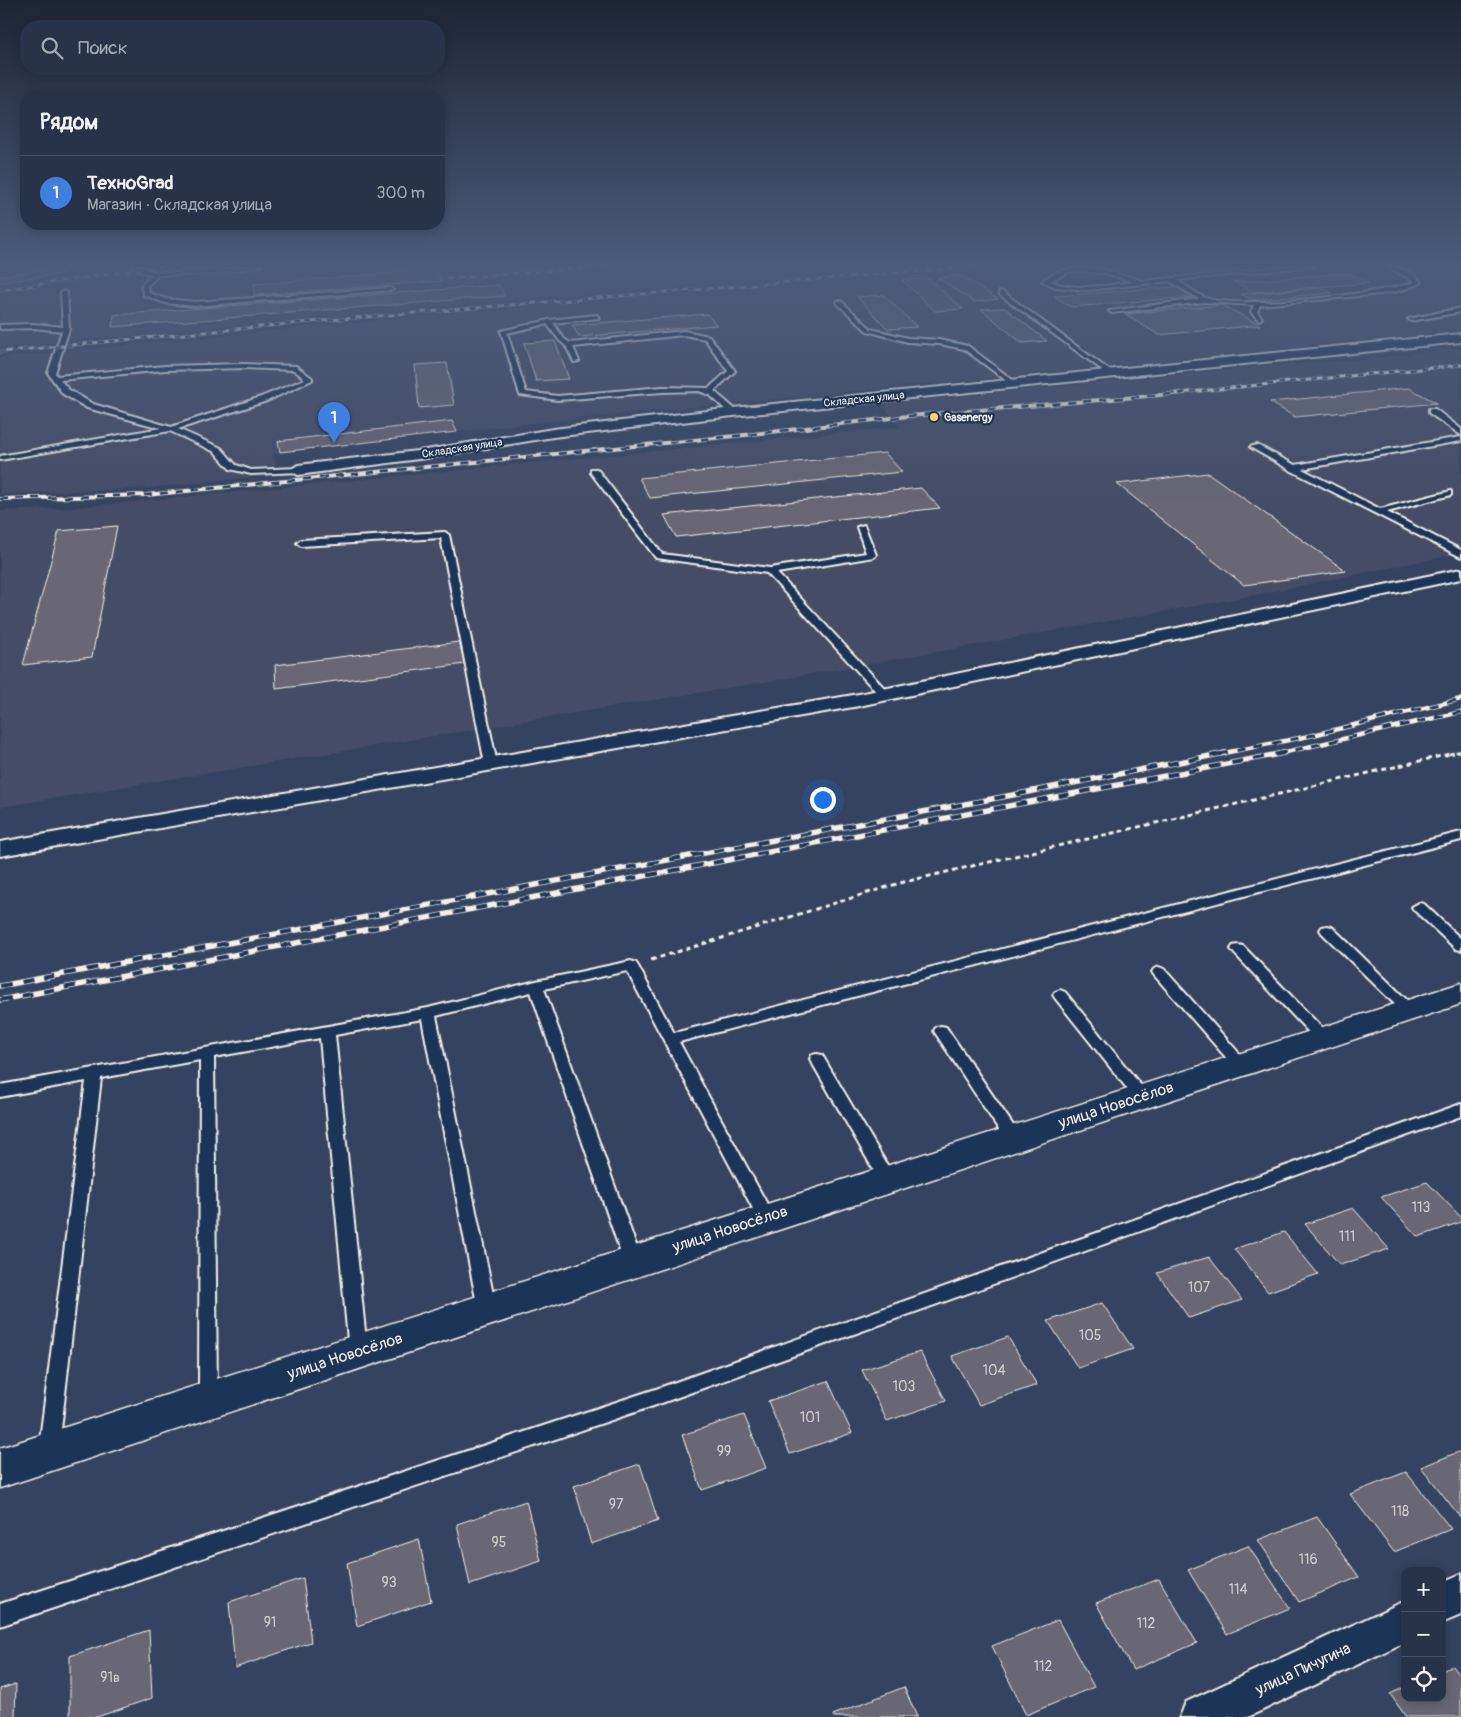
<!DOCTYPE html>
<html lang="ru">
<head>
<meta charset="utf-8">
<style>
  :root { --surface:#273348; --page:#333f52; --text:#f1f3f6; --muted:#a4aab4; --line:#434e60; --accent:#90b9f0 }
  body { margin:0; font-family:Pangolin,sans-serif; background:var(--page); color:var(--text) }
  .controls { position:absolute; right:15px; bottom:15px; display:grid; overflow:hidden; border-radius:10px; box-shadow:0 2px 12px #0003 }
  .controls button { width:45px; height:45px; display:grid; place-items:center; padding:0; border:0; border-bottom:1px solid var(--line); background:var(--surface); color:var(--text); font:25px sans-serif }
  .you { position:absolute; left:822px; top:799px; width:18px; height:18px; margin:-12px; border:4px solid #fff; border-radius:50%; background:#1a73e8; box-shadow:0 0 0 8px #1a73e833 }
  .badge { display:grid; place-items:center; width:32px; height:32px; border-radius:50%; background:var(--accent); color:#fff; font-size:16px; font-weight:700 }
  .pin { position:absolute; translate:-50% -41px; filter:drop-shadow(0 1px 2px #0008) }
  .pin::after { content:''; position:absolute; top:26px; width:18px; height:15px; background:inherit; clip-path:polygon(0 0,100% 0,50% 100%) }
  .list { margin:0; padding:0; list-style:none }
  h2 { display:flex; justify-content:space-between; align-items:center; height:65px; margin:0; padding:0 20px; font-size:21px }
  h2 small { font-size:16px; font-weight:400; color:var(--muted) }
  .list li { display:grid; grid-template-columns:32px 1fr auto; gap:15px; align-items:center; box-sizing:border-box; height:75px; padding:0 20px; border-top:1px solid var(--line) }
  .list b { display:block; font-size:19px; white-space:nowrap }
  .list p { margin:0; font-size:16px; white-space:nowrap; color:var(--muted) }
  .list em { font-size:16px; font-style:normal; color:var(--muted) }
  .icon { flex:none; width:28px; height:28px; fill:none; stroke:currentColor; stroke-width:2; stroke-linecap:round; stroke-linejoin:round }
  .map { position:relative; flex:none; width:1461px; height:1717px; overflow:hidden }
  .search { position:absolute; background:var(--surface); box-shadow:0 2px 12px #0003; left:20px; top:20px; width:425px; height:55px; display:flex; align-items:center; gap:12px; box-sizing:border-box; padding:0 18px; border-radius:20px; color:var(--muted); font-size:19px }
  .panel { position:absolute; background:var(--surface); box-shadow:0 2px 12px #0003; left:20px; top:90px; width:425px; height:140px; border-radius:20px }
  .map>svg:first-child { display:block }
  .built { fill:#444e66 }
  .building { fill:#696674; stroke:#f4f1e8 }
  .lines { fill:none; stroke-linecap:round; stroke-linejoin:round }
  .service-casing { stroke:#f4f1e8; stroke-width:4 }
  .minor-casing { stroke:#f4f1e8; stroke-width:4 }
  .tertiary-casing { stroke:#f4f1e8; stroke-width:3 }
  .path-far1 { stroke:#f4f1e8; stroke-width:2.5; stroke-dasharray:4 3; stroke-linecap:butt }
  .path { stroke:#f4f1e8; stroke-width:3; stroke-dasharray:5 4; stroke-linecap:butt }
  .service { fill:#1d3557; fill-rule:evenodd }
  .minor { fill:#1d3557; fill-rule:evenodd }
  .tertiary { fill:#1d3557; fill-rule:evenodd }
  .rail-far3-casing { stroke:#f4f1e8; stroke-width:3 }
  .rail-far2-casing { stroke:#f4f1e8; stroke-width:4 }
  .rail-far1-casing { stroke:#f4f1e8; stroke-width:4.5 }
  .rail-casing { stroke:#f4f1e8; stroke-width:5.5 }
  .rail-far3 { stroke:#1d3557; stroke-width:2; stroke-dasharray:5.5; stroke-linecap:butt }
  .rail-far2 { stroke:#1d3557; stroke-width:2.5; stroke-dasharray:8; stroke-linecap:butt }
  .rail-far1 { stroke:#1d3557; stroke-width:3; stroke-dasharray:9; stroke-linecap:butt }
  .rail { stroke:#1d3557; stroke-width:4; stroke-dasharray:11; stroke-linecap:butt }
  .poi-dot { fill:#ffd166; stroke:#1d3557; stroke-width:2 }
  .labels { text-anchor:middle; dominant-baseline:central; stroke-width:4.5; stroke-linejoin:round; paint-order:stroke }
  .far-street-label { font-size:11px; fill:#f4f1e8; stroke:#1d3557 }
  .far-poi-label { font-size:11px; font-weight:bold; fill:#f4f1e8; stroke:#1d3557; text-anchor:start }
  .near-number-label { font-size:14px; fill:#d1cecb }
  .near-street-label { font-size:16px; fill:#f4f1e8; stroke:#1d3557 }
</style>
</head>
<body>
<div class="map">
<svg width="1461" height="1717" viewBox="0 0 1461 1717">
  <rect width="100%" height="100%" fill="#344460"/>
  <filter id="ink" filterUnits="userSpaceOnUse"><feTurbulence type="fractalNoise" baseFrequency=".02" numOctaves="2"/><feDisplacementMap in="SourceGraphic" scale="10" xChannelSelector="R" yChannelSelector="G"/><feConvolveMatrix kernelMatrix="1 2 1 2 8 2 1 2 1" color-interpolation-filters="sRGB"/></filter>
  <g filter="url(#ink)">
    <g class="built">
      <polygon points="0,266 933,266 463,305 0,348"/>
      <polygon points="1025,266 1461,266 1461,331 523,424 273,454 278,475 137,489 0,494 0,358 472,311"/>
      <polygon points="1461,348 1461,553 1234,599 776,680 0,807 0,511 70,508 900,427 882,404 1269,366 1359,360"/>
    </g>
    <g class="building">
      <polygon points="435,267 442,281 254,295 254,284 393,273 392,270"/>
      <polygon points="58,268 62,274 0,282 0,276"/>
      <polygon points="1348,273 1369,283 1254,292 1234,282"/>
      <polygon points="960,275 998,299 974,302 938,278"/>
      <polygon points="929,279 963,309 935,311 902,280"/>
      <polygon points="499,285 505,296 112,327 114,315"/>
      <polygon points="1175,287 1193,297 1071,307 1054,296"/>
      <polygon points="1321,288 1332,293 1252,300 1241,294"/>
      <polygon points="884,295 917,327 888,329 857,297"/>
      <polygon points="1222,305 1260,325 1159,335 1124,314"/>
      <polygon points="1005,308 1047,341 1022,343 981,309"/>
      <polygon points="707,314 717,325 579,337 572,325"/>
      <polygon points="555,341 569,379 536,381 524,343"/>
      <polygon points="447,363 454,405 419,408 415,365"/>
      <polygon points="1409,388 1437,403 1295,417 1270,402"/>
      <polygon points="452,421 457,432 280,452 278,441"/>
      <polygon points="885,453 902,472 650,498 639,478"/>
      <polygon points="1208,473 1346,571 1244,585 1117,484"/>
      <polygon points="921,488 940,508 676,537 664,515"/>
      <polygon points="117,526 92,657 23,665 59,531"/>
      <polygon points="459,642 465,664 276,689 275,665"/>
      <polygon points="1427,1182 1461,1217 1461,1222 1418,1237 1381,1197"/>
      <polygon points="1353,1208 1389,1249 1340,1265 1305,1224"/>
      <polygon points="1284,1232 1318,1274 1268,1292 1234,1249"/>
      <polygon points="1209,1257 1242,1300 1189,1318 1157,1273"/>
      <polygon points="1102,1303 1133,1349 1078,1368 1048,1321"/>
      <polygon points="1008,1337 1037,1385 979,1405 952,1356"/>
      <polygon points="920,1352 946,1401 887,1421 862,1370"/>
      <polygon points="828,1381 852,1433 790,1454 768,1401"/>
      <polygon points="744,1415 766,1468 702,1490 682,1435"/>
      <polygon points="1461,1451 1461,1518 1421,1467"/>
      <polygon points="640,1464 658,1521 591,1544 574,1486"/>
      <polygon points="1406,1472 1451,1529 1394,1552 1350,1494"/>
      <polygon points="526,1501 541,1561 470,1585 457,1524"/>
      <polygon points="1317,1517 1359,1577 1299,1602 1258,1540"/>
      <polygon points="419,1539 431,1601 357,1626 347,1563"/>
      <polygon points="1248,1546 1290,1608 1227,1634 1188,1570"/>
      <polygon points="303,1578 311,1642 235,1668 229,1602"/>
      <polygon points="1159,1579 1197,1643 1133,1670 1096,1603"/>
      <polygon points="1058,1620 1094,1687 1026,1715 992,1646"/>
      <polygon points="149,1630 152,1698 97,1717 70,1717 70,1656"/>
      <polygon points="1452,1666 1461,1678 1461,1717 1406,1717 1390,1694 1405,1687 1405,1698 1442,1698 1442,1671"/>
      <polygon points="16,1684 15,1717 0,1717 0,1689"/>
      <polygon points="904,1687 917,1717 834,1717 833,1715"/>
    </g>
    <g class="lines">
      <defs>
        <g id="service">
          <polygon points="132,266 139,266 156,272 174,273 262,266 213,274 158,275 147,286 149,293 166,299 195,302 390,288 393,290 195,306 165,303 144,295 141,286 152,274 141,272"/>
          <path d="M 1292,266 L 1315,266 L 1177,280 C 1186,286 1196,294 1206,298 C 1237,310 1383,294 1415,282 L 1387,266 C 1398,266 1416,273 1421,283 L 1402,290 L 1381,294 L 1260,305 L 1257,312 L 1262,318 L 1259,320 L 1251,312 L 1254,305 L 1205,302 L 1112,313 L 1109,311 L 1199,299 L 1170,281 L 1087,290 L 1056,287 L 1042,281 L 1054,273 L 1080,267 L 1105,270 L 1143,281 ZM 1080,271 L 1105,273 L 1134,282 C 1108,285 1075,292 1050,281 L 1068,272 Z"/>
          <path d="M 64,291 L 67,293 L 69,329 L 55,373 L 57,376 L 165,366 L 244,364 L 296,366 L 312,378 L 312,380 L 267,401 L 178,429 L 221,448 L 236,465 L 251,470 L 298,468 L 301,468 L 301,472 L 251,474 L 230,469 L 215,452 L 170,431 L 0,460 L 0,456 L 161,428 L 87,408 L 63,394 L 48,373 L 62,331 L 34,328 L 0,329 L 0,325 L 34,324 L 63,327 L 61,293 ZM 244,368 L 294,370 L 305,379 L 261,397 L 171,427 L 93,404 L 69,390 L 60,380 L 165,370 Z"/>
          <polygon points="999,292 1003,292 1113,373 1113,375 1109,375 999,294"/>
          <polygon points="837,301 841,301 871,329 908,338 939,340 968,346 1018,384 1012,385 964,349 939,344 908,342 867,331 837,303"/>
          <polygon points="1461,308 1461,312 1411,321 1408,319"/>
          <path d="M 597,315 L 599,318 L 553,323 L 564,339 L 570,343 L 684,331 L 709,336 L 735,371 L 714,391 L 736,410 L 736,414 L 730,414 L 710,395 L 699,391 L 662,392 L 558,400 L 520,395 L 501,331 L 549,320 ZM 547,324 L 560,341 L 566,346 L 574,362 L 579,361 L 573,347 L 684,335 L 705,339 L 728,371 L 709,388 L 662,387 L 558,396 L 526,392 L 507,333 Z"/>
          <polygon points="1429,409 1435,409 1461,429 1461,435 1429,413"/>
          <polygon points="1461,437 1461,441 1302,469 1380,509 1451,491 1451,495 1387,512 1461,550 1461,557 1290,470 1250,447 1257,445 1295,465"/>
          <polygon points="591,469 597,469 662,554 770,568 866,553 857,527 864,525 876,555 874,557 777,573 889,693 889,697 881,697 767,573 656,558 591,473"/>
          <polygon points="445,532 449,535 497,764 491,767 485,764 441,538 301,546 297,543 301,540"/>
          <polygon points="1461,832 1461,840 679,1042 774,1217 772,1222 766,1224 760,1222 627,971 544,989 642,1262 639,1267 633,1269 627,1267 624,1262 531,992 436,1016 496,1309 493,1314 487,1317 481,1314 478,1309 422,1019 335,1035 367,1351 364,1357 358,1359 352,1357 349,1351 320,1038 214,1057 217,1398 215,1404 208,1406 201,1404 199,1398 200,1060 101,1078 59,1447 56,1453 49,1456 42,1453 39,1447 86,1081 0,1097 0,1085 428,1008 536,981 631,961 636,963 638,966 674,1033"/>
          <polygon points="1419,903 1424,904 1461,939 1461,950 1456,949 1414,910 1412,907"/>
          <polygon points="1327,926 1332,927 1415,1008 1417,1011 1415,1014 1405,1014 1322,933 1320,930 1322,927"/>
          <polygon points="1238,945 1243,946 1328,1034 1330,1038 1328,1042 1318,1042 1233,952 1231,949 1233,946"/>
          <polygon points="1159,967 1164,969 1246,1061 1248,1065 1246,1069 1236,1069 1154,975 1152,972 1154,969"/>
          <polygon points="1060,990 1065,992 1147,1093 1150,1097 1147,1101 1142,1103 1137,1101 1055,998 1053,995 1055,992"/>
          <polygon points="941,1026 946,1027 1019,1134 1021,1138 1019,1142 1013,1144 1007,1142 934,1031 936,1027"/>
          <polygon points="817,1054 822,1055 893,1175 895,1179 893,1183 887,1185 881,1183 810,1059 812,1055"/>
          <polygon points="1461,1104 1461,1116 656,1405 0,1626 0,1604 656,1389"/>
        </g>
        <g id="minor">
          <polygon points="1461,334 1461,342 733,416 553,437 426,458 298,475 290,470 298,465 426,450 553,429 733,408"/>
          <polygon points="1461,569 1461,579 859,706 0,856 0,842 859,694"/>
          <polygon points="1461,1574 1461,1615 1442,1623 1442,1582"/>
          <polygon points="1405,1601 1405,1642 1248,1717 1180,1717 1186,1702"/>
        </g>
        <polygon id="tertiary" points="1461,983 1461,1004 0,1488 0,1448"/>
      </defs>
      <use href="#service" class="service-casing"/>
      <use href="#minor" class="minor-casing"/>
      <use href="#tertiary" class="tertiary-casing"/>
      <polyline class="path-far1" points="1449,754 1461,751"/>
      <polyline class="path" points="651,960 900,883 1454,753"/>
      <use href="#service" class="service"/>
      <use href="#minor" class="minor"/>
      <use href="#tertiary" class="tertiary"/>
      <defs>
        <g id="rail-far3">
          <polyline points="441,279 611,266"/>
          <polyline points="0,290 164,266"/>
          <polyline points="0,352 330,320 980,266"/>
          <polyline points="1169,394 1461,365"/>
        </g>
        <polyline id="rail-far2" points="0,499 146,495 745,435 909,416 1184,393"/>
        <g id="rail-far1">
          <polyline points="1219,754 1309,736 1461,699"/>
          <polyline points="1277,754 1461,712"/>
        </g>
        <g id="rail">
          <polyline points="0,986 1018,794 1225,753"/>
          <polyline points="0,1000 1284,753"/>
        </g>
      </defs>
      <use href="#rail-far3" class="rail-far3-casing"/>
      <use href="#rail-far2" class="rail-far2-casing"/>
      <use href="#rail-far1" class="rail-far1-casing"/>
      <use href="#rail" class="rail-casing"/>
      <use href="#rail-far3" class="rail-far3"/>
      <use href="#rail-far2" class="rail-far2"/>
      <use href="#rail-far1" class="rail-far1"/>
      <use href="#rail" class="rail"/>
    </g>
  </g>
  <linearGradient id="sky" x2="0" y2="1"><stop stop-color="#1d2535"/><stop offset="0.52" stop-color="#4a5c7a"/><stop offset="1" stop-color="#4a5c7a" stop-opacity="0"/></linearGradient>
  <rect width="1461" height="507" fill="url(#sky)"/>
  <circle class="poi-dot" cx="934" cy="417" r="5"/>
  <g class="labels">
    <g class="far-street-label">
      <text transform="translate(864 399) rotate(-6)">Складская улица</text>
      <text transform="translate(462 448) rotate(-9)">Складская улица</text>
    </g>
    <g class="far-poi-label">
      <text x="944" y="417">Gasenergy</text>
    </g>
    <g class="near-number-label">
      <text x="1421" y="1207">113</text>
      <text x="1347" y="1236">111</text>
      <text x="1199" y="1287">107</text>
      <text x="1090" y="1335">105</text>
      <text x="994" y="1370">104</text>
      <text x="904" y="1386">103</text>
      <text x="810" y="1417">101</text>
      <text x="724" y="1451">99</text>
      <text x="616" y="1504">97</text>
      <text x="1400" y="1511">118</text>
      <text x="499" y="1542">95</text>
      <text x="1308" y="1559">116</text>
      <text x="389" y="1582">93</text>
      <text x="1238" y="1589">114</text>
      <text x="270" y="1622">91</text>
      <text x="1146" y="1623">112</text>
      <text x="1043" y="1666">112</text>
      <text x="110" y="1677">91в</text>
    </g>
    <g class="near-street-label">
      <text transform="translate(1116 1105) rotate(-18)">улица Новосёлов</text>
      <text transform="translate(730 1229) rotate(-18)">улица Новосёлов</text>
      <text transform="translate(345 1356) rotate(-18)">улица Новосёлов</text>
      <text transform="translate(1303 1669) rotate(-25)">улица Пичугина</text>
    </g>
  </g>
</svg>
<div class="controls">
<button>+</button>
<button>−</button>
<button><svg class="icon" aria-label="locate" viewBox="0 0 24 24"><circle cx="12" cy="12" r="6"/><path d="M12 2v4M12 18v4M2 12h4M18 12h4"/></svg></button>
</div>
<div class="you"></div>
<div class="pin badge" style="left:334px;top:443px;background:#3f7fe0">1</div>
<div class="search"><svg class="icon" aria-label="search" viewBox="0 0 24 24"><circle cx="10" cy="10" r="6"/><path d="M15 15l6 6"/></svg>Поиск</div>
<section class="panel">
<h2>Рядом<small></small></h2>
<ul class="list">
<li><span class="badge" style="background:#3f7fe0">1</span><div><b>ТехноGrad</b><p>Магазин · Складская улица</p></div><em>300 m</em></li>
</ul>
</section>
</div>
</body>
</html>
